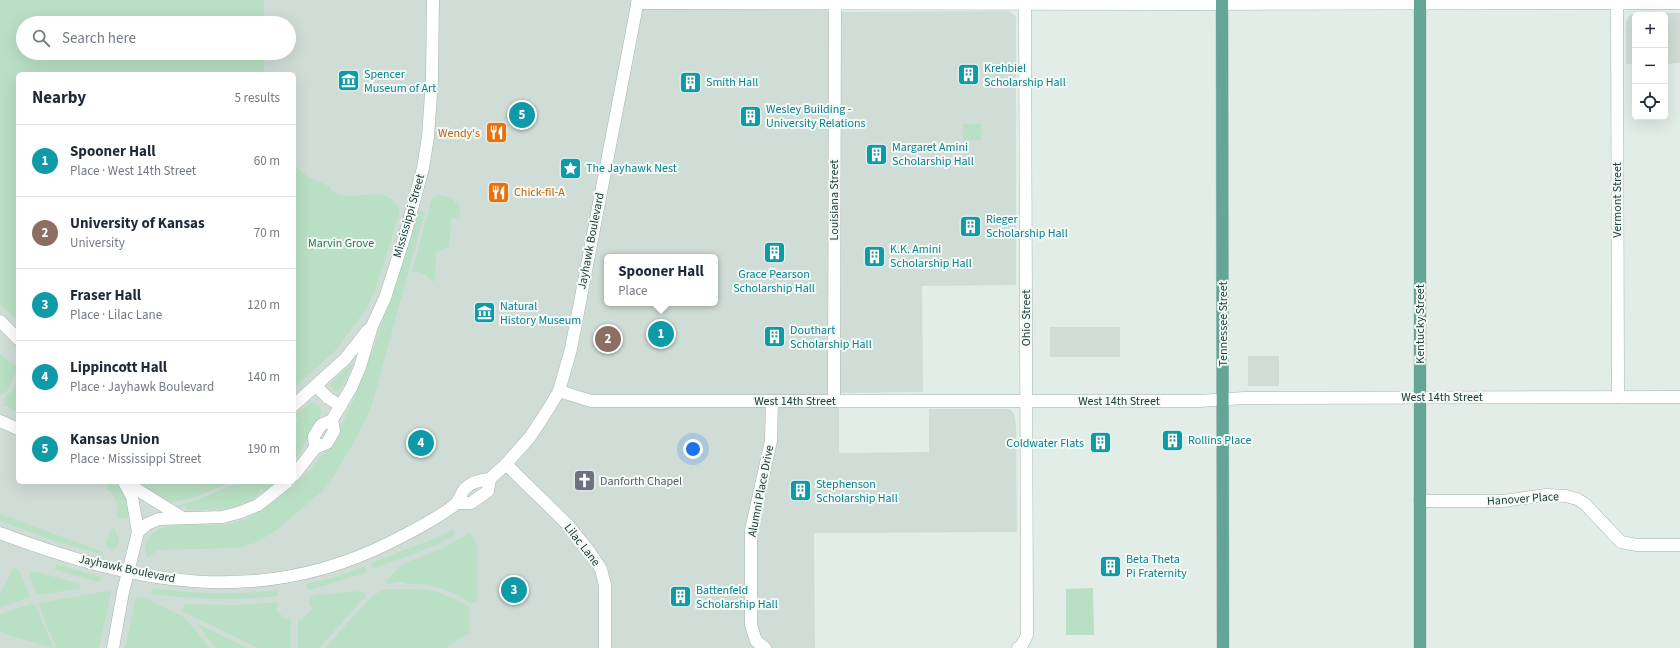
<!DOCTYPE html>
<html lang="en">
<head>
<meta charset="utf-8">
<style>
  :root { --surface:#fff; --page:#f2f2f3; --text:#1f2937; --muted:#747a83; --line:#e0e1e3; --accent:#2563eb }
  body { margin:0; font-family:"Source Sans 3",sans-serif; background:var(--page); color:var(--text) }
  .controls { position:absolute; right:12px; top:12px; display:grid; overflow:hidden; border-radius:6px; box-shadow:0 4px 16px #0002 }
  .controls button { width:36px; height:36px; display:grid; place-items:center; padding:0; border:0; border-bottom:1px solid var(--line); background:var(--surface); color:var(--text); font:20px sans-serif }
  .you { position:absolute; left:693px; top:449px; width:14px; height:14px; margin:-10px; border:3px solid #fff; border-radius:50%; background:#1a73e8; box-shadow:0 0 0 6px #1a73e833 }
  .badge { display:grid; place-items:center; width:26px; height:26px; border-radius:50%; background:var(--accent); color:#fff; font-size:13px; font-weight:700 }
  .pin { position:absolute; translate:-50% -50%; border:2px solid #fff; box-shadow:0 1px 4px #0006 }
  .popup { position:absolute; left:604px; top:254px; width:114px; height:52px; box-sizing:border-box; display:grid; place-content:center; border-radius:6px; background:var(--surface); filter:drop-shadow(0 1px 3px #0005); font-size:13px; white-space:nowrap; color:var(--muted) }
  .popup b { font-size:15px; color:var(--text) }
  .popup::after { content:''; position:absolute; left:50%; top:100%; margin-left:-8px; border:8px solid transparent; border-top-color:var(--surface) }
  .list { margin:0; padding:0; list-style:none }
  h2 { display:flex; justify-content:space-between; align-items:center; height:52px; margin:0; padding:0 16px; font-size:17px }
  h2 small { font-size:13px; font-weight:400; color:var(--muted) }
  .list li { display:grid; grid-template-columns:26px 1fr auto; gap:12px; align-items:center; box-sizing:border-box; height:72px; padding:0 16px; border-top:1px solid var(--line) }
  .list b { display:block; font-size:15px; white-space:nowrap }
  .list p { margin:0; font-size:13px; white-space:nowrap; color:var(--muted) }
  .list em { font-size:13px; font-style:normal; color:var(--muted) }
  .icon { flex:none; width:22px; height:22px; fill:none; stroke:currentColor; stroke-width:2; stroke-linecap:round; stroke-linejoin:round }
  .map { position:relative; flex:none; width:1680px; height:648px; overflow:hidden }
  .search { position:absolute; background:var(--surface); box-shadow:0 4px 16px #0002; left:16px; top:16px; width:280px; height:44px; display:flex; align-items:center; gap:10px; box-sizing:border-box; padding:0 14px; border-radius:22px; color:var(--muted); font-size:15px }
  .panel { position:absolute; background:var(--surface); box-shadow:0 4px 16px #0002; left:16px; top:72px; width:280px; height:412px; border-radius:6px }
  .map>svg:first-child { display:block }
  .built { fill:#d0ddd7; fill-rule:evenodd }
  .green { fill:#b9e0c4 }
  .lines { fill:none; stroke-linecap:round; stroke-linejoin:round }
  .minor-casing { stroke:#a4b5b0; stroke-width:13 }
  .major-casing { stroke:#c1c9c7; stroke-width:13 }
  .minor { stroke:#fff; stroke-width:12 }
  .major { stroke:#63a696; stroke-width:12 }
  .labels { text-anchor:middle; dominant-baseline:central; stroke-width:4; stroke-linejoin:round; paint-order:stroke }
  .culture-label { font-size:12px; fill:#0d838f; stroke:#f2f9f6; text-anchor:start }
  .food-label { font-size:12px; fill:#c56008; stroke:#f2f9f6; text-anchor:end }
  .street-label { font-size:12px; fill:#203f38; stroke:#f2f9f6 }
  .park-label { font-size:12px; fill:#287949; stroke:#f2f9f6 }
  .worship-label { font-size:12px; fill:#5b616d; stroke:#f2f9f6; text-anchor:start }
</style>
</head>
<body>
<div class="map">
<svg width="1680" height="648" viewBox="0 0 1680 648">
  <rect width="100%" height="100%" fill="#e2ede8"/>
  <g class="built">
    <path d="M 0,0 L 827,0 L 827,12 L 1009,11 L 1016,17 L 1016,285 L 922,286 L 923,392 L 839,393 L 839,453 L 929,452 L 929,409 L 1010,409 L 1014,414 L 1016,425 L 1017,532 L 814,533 L 815,648 L 0,648 ZM 23,23 L 289,23 L 289,53 L 23,53 ZM 18,74 L 294,74 L 294,482 L 18,482 ZM 607,257 L 715,257 L 715,303 L 607,303 Z"/>
    <polygon points="1636,13 1680,13 1680,63 1665,64 1665,15 1635,15 1635,64 1626,64 1626,22 1630,15"/>
    <rect x="1050" y="327" width="70" height="30"/>
    <rect x="1248" y="356" width="31" height="30"/>
  </g>
  <g class="green">
    <polygon points="0,0 264,0 264,23 23,23 23,53 264,53 264,74 18,74 18,321 0,304"/>
    <rect x="963" y="124" width="18" height="16"/>
    <path d="M 294,165 L 308,177 L 331,187 L 330,190 C 334,192 337,194 341,195 C 361,199 392,184 400,212 L 375,290 L 366,309 L 337,349 L 294,388 Z"/>
    <polygon points="440,195 450,197 456,204 458,203 461,212 457,218 451,218 449,247 436,252 435,281 433,281 422,273 412,271 432,198"/>
    <path d="M 419,210 L 425,212 L 371,408 L 354,442 L 333,477 L 323,490 L 277,530 L 255,543 L 237,548 L 157,550 L 148,558 C 145,553 145,549 146,544 C 155,514 206,529 229,524 C 248,520 264,509 280,497 C 338,453 355,400 378,334 C 393,293 406,252 419,210 Z"/>
    <polygon points="0,354 18,368 8,390 0,396"/>
    <polygon points="351,364 353,365 339,390 337,391 331,387 331,383"/>
    <polygon points="18,377 18,412 3,405 5,401 2,400 12,391"/>
    <polygon points="312,402 320,406 321,415 294,462 294,425 298,421 294,415"/>
    <path d="M 107,482 L 114,482 C 126,492 128,502 130,517 L 117,519 C 117,509 118,495 107,489 Z"/>
    <polygon points="132,482 232,482 193,498 169,503"/>
    <path d="M 240,482 L 276,482 L 264,491 L 262,488 L 259,490 L 261,492 C 243,512 212,510 188,510 L 185,509 L 186,506 L 183,505 L 182,508 L 175,506 L 197,500 Z"/>
    <polygon points="0,514 103,552 103,555 51,540 6,523 0,521"/>
    <polygon points="113,527 115,528 119,542 117,547 112,549 107,547 106,542"/>
    <polygon points="453,529 455,533 455,535 436,545 376,568 372,567 371,563 444,535"/>
    <path d="M 470,533 L 477,547 L 477,600 L 474,603 L 471,603 C 453,591 428,582 406,584 L 404,582 L 394,582 L 392,585 L 386,583 L 386,581 L 402,564 L 441,549 Z"/>
    <polygon points="56,564 101,577 100,581 97,582 56,570 55,568"/>
    <polygon points="365,566 367,571 365,573 310,590 307,589 306,584 338,576"/>
    <polygon points="15,568 19,570 30,597 0,608 0,594 13,569"/>
    <polygon points="34,571 80,584 81,587 79,589 37,595 29,574"/>
    <path d="M 152,588 C 194,594 235,595 277,590 L 278,596 C 236,601 195,600 153,594 L 151,593 Z"/>
    <polygon points="1093,588 1094,635 1066,635 1066,589"/>
    <polygon points="385,589 419,589 434,591 453,598 469,607 469,633 446,648 325,648 372,596"/>
    <polygon points="107,591 111,592 99,648 57,648 45,623 39,603"/>
    <polygon points="361,591 365,593 365,597 319,648 298,648 298,618 299,620 302,620 312,609 312,607 309,604 311,597 315,595"/>
    <polygon points="136,597 147,599 184,617 210,648 125,648"/>
    <polygon points="278,602 279,606 276,607 276,610 287,620 291,619 291,648 258,648 182,611 185,604 234,605"/>
    <polygon points="30,604 35,605 54,648 10,636 0,631 0,614"/>
    <polygon points="198,624 247,648 215,648"/>
  </g>
  <g class="lines">
    <defs>
      <g id="minor">
        <polyline points="637,3 1197,4 1680,3"/>
        <polyline points="1617,3 1618,397"/>
        <polyline points="0,321 18,339"/>
        <polyline points="316,386 328,398 341,406"/>
        <polyline points="559,391 591,401 1200,401 1244,398 1680,397"/>
        <polyline points="834,401 835,0"/>
        <polyline points="294,405 345,359 368,330"/>
        <polyline points="0,421 18,429"/>
        <polyline points="315,448 314,436 321,425 332,420 351,388 360,367 372,326 385,298 405,235 423,168 428,137 432,79 433,0"/>
        <polyline points="506,464 569,526 589,551 601,569 605,585 605,648"/>
        <polyline points="294,475 315,448 327,443 334,431 332,420"/>
        <polyline points="124,482 132,497 138,532"/>
        <polyline points="125,482 183,518"/>
        <polyline points="1420,501 1503,501 1546,495 1566,496 1577,499 1585,504 1621,542 1637,545 1680,545"/>
        <polyline points="458,503 471,503 488,491 490,479 506,464 530,437 549,408 559,391 571,349 638,0"/>
        <path d="M 0,533 C 133,583 258,609 391,542 C 411,532 431,522 449,509 C 457,504 458,501 462,493 C 467,483 480,480 490,479"/>
        <polyline points="113,648 123,592 138,532 147,524 159,519 223,517 241,512 258,505 287,482"/>
        <polyline points="765,648 756,641 751,625 751,530 771,441 772,401"/>
        <polyline points="1018,648 1022,645 1027,635 1025,0"/>
      </g>
      <g id="major">
        <polyline points="1222,0 1223,648"/>
        <polyline points="1420,0 1420,648"/>
      </g>
    </defs>
    <use href="#minor" class="minor-casing"/>
    <use href="#major" class="major-casing"/>
    <use href="#minor" class="minor"/>
    <use href="#major" class="major"/>
  </g>
  <defs>
    <symbol id="building-square" viewBox="-11 -11 22 22"><rect x="-9" y="-9" width="18" height="18" rx="4" fill="#0f9aa8" stroke="#f2f9f6"/><path d="M-4-6H4V6H1V3H-1V6H-4ZM-2.5-4.3h1.7v1.8h-1.7ZM.8-4.3h1.7v1.8H.8ZM-2.5-1h1.7V.8h-1.7ZM.8-1h1.7V.8H.8Z" fill="#fff"/></symbol>
    <symbol id="museum-square" viewBox="-11 -11 22 22"><rect x="-9" y="-9" width="18" height="18" rx="4" fill="#0f9aa8" stroke="#f2f9f6"/><path d="M0-6L6-3V-2H-6V-3ZM-5-1h2V3h-2ZM-1-1h2V3h-2ZM3-1h2V3H3ZM-6 4H6V6H-6Z" fill="#fff"/></symbol>
    <symbol id="restaurant-square" viewBox="-11 -11 22 22"><rect x="-9" y="-9" width="18" height="18" rx="4" fill="#e8710a" stroke="#f2f9f6"/><path d="M-5-6h1v4h1v-4h1v4h1v-4h1v5L-1.5 .5V6h-2V.5L-5-1ZM5-6V6H3V1.5H1.5Q1.5-4 5-6Z" fill="#fff"/></symbol>
    <symbol id="sight-square" viewBox="-11 -11 22 22"><rect x="-9" y="-9" width="18" height="18" rx="4" fill="#0f9aa8" stroke="#f2f9f6"/><path d="M0-6L1.8-2.2L6-1.7L2.9 1.2L3.7 5.4L0 3.3L-3.7 5.4L-2.9 1.2L-6-1.7L-1.8-2.2Z" fill="#fff"/></symbol>
    <symbol id="church-square" viewBox="-11 -11 22 22"><rect x="-9" y="-9" width="18" height="18" rx="4" fill="#6b7280" stroke="#f2f9f6"/><path d="M-1.2-6h2.4v3.5h3.3v2.4h-3.3V6h-2.4V-.1h-3.3v-2.4h3.3Z" fill="#fff"/></symbol>
  </defs>
  <g fill-rule="evenodd">
    <use href="#building-square" x="956" y="62" width="25" height="25"/>
    <use href="#museum-square" x="336" y="68" width="25" height="25"/>
    <use href="#building-square" x="678" y="70" width="25" height="25"/>
    <use href="#building-square" x="738" y="104" width="25" height="25"/>
    <use href="#restaurant-square" x="484" y="120" width="25" height="25"/>
    <use href="#building-square" x="864" y="142" width="25" height="25"/>
    <use href="#sight-square" x="558" y="156" width="25" height="25"/>
    <use href="#restaurant-square" x="486" y="180" width="25" height="25"/>
    <use href="#building-square" x="958" y="214" width="25" height="25"/>
    <use href="#building-square" x="762" y="240" width="25" height="25"/>
    <use href="#building-square" x="862" y="244" width="25" height="25"/>
    <use href="#museum-square" x="472" y="300" width="25" height="25"/>
    <use href="#building-square" x="762" y="324" width="25" height="25"/>
    <use href="#building-square" x="1160" y="428" width="25" height="25"/>
    <use href="#building-square" x="1088" y="430" width="25" height="25"/>
    <use href="#church-square" x="572" y="468" width="25" height="25"/>
    <use href="#building-square" x="788" y="478" width="25" height="25"/>
    <use href="#building-square" x="1098" y="554" width="25" height="25"/>
    <use href="#building-square" x="668" y="584" width="25" height="25"/>
  </g>
  <g class="labels">
    <g class="culture-label">
      <text x="984" y="68">Krehbiel<tspan x="984" dy="14">Scholarship Hall</tspan></text>
      <text x="364" y="74">Spencer<tspan x="364" dy="14">Museum of Art</tspan></text>
      <text x="706" y="82">Smith Hall</text>
      <text x="766" y="109">Wesley Building -<tspan x="766" dy="14">University Relations</tspan></text>
      <text x="892" y="147">Margaret Amini<tspan x="892" dy="14">Scholarship Hall</tspan></text>
      <text x="586" y="168">The Jayhawk Nest</text>
      <text x="986" y="219">Rieger<tspan x="986" dy="14">Scholarship Hall</tspan></text>
      <text x="890" y="249">K.K. Amini<tspan x="890" dy="14">Scholarship Hall</tspan></text>
      <text x="774" y="274" text-anchor="middle">Grace Pearson<tspan x="774" dy="14">Scholarship Hall</tspan></text>
      <text x="500" y="306">Natural<tspan x="500" dy="14">History Museum</tspan></text>
      <text x="790" y="330">Douthart<tspan x="790" dy="14">Scholarship Hall</tspan></text>
      <text x="1188" y="440">Rollins Place</text>
      <text x="1084" y="443" text-anchor="end">Coldwater Flats</text>
      <text x="816" y="484">Stephenson<tspan x="816" dy="14">Scholarship Hall</tspan></text>
      <text x="1126" y="559">Beta Theta<tspan x="1126" dy="14">Pi Fraternity</tspan></text>
      <text x="696" y="590">Battenfeld<tspan x="696" dy="14">Scholarship Hall</tspan></text>
    </g>
    <g class="food-label">
      <text x="480" y="133">Wendy's</text>
      <text x="514" y="192" text-anchor="start">Chick-fil-A</text>
    </g>
    <g class="street-label">
      <text transform="translate(834 200) rotate(-90)">Louisiana Street</text>
      <text transform="translate(1617 200) rotate(-90)">Vermont Street</text>
      <text transform="translate(409 216) rotate(-74)">Mississippi Street</text>
      <text transform="translate(591 241) rotate(-79)">Jayhawk Boulevard</text>
      <text transform="translate(1026 318) rotate(-90)">Ohio Street</text>
      <text transform="translate(1223 324) rotate(-90)">Tennessee Street</text>
      <text transform="translate(1420 324) rotate(-90)">Kentucky Street</text>
      <text x="1442" y="397">West 14th Street</text>
      <text x="795" y="401">West 14th Street</text>
      <text x="1119" y="401">West 14th Street</text>
      <text transform="translate(761 491) rotate(-79)">Alumni Place Drive</text>
      <text transform="translate(1523 499) rotate(-4)">Hanover Place</text>
      <text transform="translate(582 545) rotate(52)">Lilac Lane</text>
      <text transform="translate(127 569) rotate(12)">Jayhawk Boulevard</text>
    </g>
    <g class="park-label">
      <text x="341" y="243">Marvin Grove</text>
    </g>
    <g class="worship-label">
      <text x="600" y="481">Danforth Chapel</text>
    </g>
  </g>
</svg>
<div class="controls">
<button>+</button>
<button>−</button>
<button><svg class="icon" aria-label="locate" viewBox="0 0 24 24"><circle cx="12" cy="12" r="6"/><path d="M12 2v4M12 18v4M2 12h4M18 12h4"/></svg></button>
</div>
<div class="you"></div>
<div class="pin badge" style="left:661px;top:334px;background:#0f9aa8">1</div>
<div class="popup"><b>Spooner Hall</b>Place</div>
<div class="pin badge" style="left:608px;top:339px;background:#8d6e63">2</div>
<div class="pin badge" style="left:514px;top:590px;background:#0f9aa8">3</div>
<div class="pin badge" style="left:421px;top:443px;background:#0f9aa8">4</div>
<div class="pin badge" style="left:522px;top:115px;background:#0f9aa8">5</div>
<div class="search"><svg class="icon" aria-label="search" viewBox="0 0 24 24"><circle cx="10" cy="10" r="6"/><path d="M15 15l6 6"/></svg>Search here</div>
<section class="panel">
<h2>Nearby<small>5 results</small></h2>
<ul class="list">
<li><span class="badge" style="background:#0f9aa8">1</span><div><b>Spooner Hall</b><p>Place · West 14th Street</p></div><em>60 m</em></li>
<li><span class="badge" style="background:#8d6e63">2</span><div><b>University of Kansas</b><p>University</p></div><em>70 m</em></li>
<li><span class="badge" style="background:#0f9aa8">3</span><div><b>Fraser Hall</b><p>Place · Lilac Lane</p></div><em>120 m</em></li>
<li><span class="badge" style="background:#0f9aa8">4</span><div><b>Lippincott Hall</b><p>Place · Jayhawk Boulevard</p></div><em>140 m</em></li>
<li><span class="badge" style="background:#0f9aa8">5</span><div><b>Kansas Union</b><p>Place · Mississippi Street</p></div><em>190 m</em></li>
</ul>
</section>
</div>
</body>
</html>
